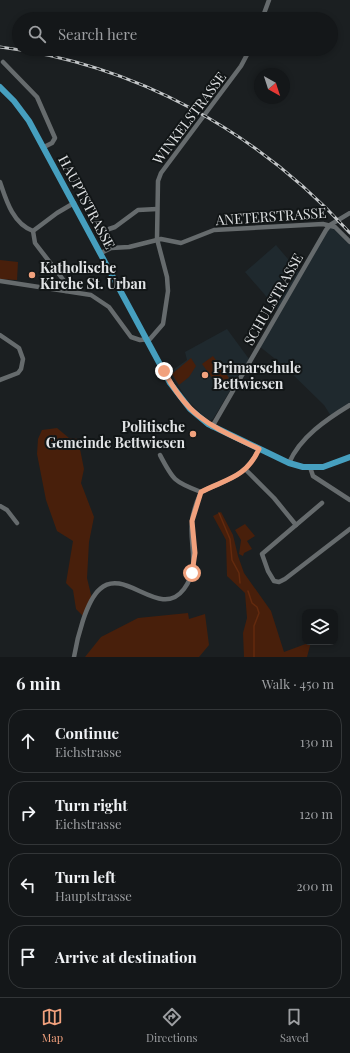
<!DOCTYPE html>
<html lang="en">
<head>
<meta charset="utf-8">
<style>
  :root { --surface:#141719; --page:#212426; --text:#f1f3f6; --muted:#9d9fa2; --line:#333638; --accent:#f1a17d }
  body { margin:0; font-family:"Playfair Display",serif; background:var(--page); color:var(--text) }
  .controls { position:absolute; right:12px; bottom:12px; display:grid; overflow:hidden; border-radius:8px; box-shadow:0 2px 6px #0003 }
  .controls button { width:36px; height:36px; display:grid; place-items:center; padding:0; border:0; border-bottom:1px solid var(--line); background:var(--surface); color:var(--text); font:20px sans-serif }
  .compass { position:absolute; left:254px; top:68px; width:36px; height:36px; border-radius:50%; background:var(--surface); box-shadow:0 2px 6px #0003; rotate:141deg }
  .stop { position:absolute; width:12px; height:12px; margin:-9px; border:3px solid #f1a17d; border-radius:50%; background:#fff }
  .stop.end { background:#f1a17d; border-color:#fff; box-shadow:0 1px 4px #0008 }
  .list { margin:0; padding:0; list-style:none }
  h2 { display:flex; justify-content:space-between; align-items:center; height:52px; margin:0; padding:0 16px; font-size:17px }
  h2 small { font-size:13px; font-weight:400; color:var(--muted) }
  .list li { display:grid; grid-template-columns:26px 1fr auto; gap:12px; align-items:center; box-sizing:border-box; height:64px; margin:0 8px 8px; padding:0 8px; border:1px solid var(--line); border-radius:16px }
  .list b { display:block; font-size:15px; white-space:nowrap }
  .list p { margin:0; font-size:13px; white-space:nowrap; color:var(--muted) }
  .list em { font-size:13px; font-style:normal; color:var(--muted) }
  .icon { flex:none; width:22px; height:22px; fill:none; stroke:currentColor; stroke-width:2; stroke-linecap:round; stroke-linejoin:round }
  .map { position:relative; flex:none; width:350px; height:657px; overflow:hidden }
  .search { position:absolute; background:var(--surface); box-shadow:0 2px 6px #0003; left:12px; right:12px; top:12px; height:44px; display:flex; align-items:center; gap:10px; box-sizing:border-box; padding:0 14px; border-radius:22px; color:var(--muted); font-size:15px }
  .sheet { height:340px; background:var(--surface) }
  nav { display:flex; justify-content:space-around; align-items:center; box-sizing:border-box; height:56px; border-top:1px solid var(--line); background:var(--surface); font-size:11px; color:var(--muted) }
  nav a { display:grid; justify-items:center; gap:2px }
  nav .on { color:var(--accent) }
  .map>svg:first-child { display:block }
  .built { fill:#1f292e }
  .green { fill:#481f0b }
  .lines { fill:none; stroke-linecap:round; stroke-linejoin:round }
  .stream { stroke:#632a0e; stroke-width:1.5 }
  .minor { stroke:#666b6d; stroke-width:4.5 }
  .major { stroke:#469fbf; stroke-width:6 }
  .rail-casing { stroke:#c2c5c7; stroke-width:3 }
  .rail { stroke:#121617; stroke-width:1.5; stroke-dasharray:4.5; stroke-linecap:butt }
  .route { stroke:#f1a17d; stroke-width:5 }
  .poi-dot { fill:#f1a17d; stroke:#121617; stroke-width:1.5 }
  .labels { text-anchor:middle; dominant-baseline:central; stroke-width:4; stroke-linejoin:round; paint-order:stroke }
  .street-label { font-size:14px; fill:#e1e3e5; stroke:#121617 }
  .poi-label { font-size:14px; font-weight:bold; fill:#e1e3e5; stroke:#121617; text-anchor:start }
</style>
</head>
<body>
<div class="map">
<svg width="350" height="657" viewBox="0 0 350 657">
  <rect width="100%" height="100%" fill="#1b1f21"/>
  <g class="built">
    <polygon points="330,225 350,242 350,405 331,416 324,405 284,366 259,346"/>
    <polygon points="276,245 299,272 278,310 245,272"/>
    <polygon points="227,329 249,359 213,419 209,421 187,400 170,372 187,360 185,352"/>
  </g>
  <g class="green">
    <polygon points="0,260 18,262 17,280 0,279"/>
    <polygon points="213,356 229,378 218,386 202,364"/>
    <polygon points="191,358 196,366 189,377 179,385 172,374"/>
    <polygon points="57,428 69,438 78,439 84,469 81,483 94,517 89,542 87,578 92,599 84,617 76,609 73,590 66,583 73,541 57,531 46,500 37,454 38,439 42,430"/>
    <polygon points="221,512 233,535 238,556 244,573 271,611 284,652 311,642 307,657 244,657 243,633 247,618 245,593 227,576 226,540 213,516"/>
    <polygon points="245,524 255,536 247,541 252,549 244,553 243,556 239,554 241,540 235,530"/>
    <polygon points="188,613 189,619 205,614 209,645 199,657 85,657 101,637 138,618"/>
  </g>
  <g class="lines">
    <g class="stream">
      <polyline points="219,513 230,539 232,560 239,573 240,583"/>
      <polyline points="248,591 252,603 257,607 259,613 254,626 254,657"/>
    </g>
    <g class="minor">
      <polyline points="262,19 269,0"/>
      <polyline points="3,62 37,97 55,138 52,143 44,147"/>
      <path d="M 0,182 C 6,200 13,224 33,231"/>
      <polyline points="96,219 103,231 115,227 138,210 157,209"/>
      <polyline points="101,253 111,248 129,247 161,239 181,243 214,230 323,224 335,227 350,242"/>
      <polyline points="0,281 91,295 109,307 131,337 140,340 150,339 163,324 168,291 167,277 157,239 158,181 161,173 241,66 250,49"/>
      <polyline points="66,291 65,282 35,243 33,231 57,213 74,203"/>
      <polyline points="0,335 19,348 23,359 21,369 18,373 0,380"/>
      <polyline points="212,427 326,230 330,225 350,213"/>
      <path d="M 160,455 C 173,480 174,482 201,492"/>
      <path d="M 289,463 C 300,437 327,419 350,405"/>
      <polyline points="310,467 313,476 350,500"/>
      <polyline points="246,470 274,498 296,525 262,554 268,571 274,581 279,582 285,579 350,529"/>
      <polyline points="0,506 7,510 17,523"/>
      <polyline points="296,525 322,503"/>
      <path d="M 74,657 C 77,639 86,601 100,589 C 125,566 160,621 184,589 C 201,566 189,547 192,521 C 193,512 197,501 201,492 C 227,479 245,478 259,449"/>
    </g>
    <polyline class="major" points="0,87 14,101 29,121 170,383 190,409 208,424 289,463 303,467 323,467 350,457"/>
    <defs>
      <path id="rail" d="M 0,47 C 136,64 258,132 350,233"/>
    </defs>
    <use href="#rail" class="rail-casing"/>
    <use href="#rail" class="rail"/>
  </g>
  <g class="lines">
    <path class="route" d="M 164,371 C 190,420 212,426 259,449 C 246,478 226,479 201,492 L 192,521 L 195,553 L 192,573"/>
  </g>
  <g class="poi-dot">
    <circle cx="32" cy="275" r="4"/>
    <circle cx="205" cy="375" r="4"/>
    <circle cx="193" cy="434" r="4"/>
  </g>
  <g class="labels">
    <g class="street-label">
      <text transform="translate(189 118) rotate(-53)">WINKELSTRASSE</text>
      <text transform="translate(87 202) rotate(62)">HAUPTSTRASSE</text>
      <text transform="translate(271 216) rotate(-4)">ANETERSTRASSE</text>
      <text transform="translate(273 299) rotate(-60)">SCHULSTRASSE</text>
    </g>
    <g class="poi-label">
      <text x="40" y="267">Katholische<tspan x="40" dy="16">Kirche St. Urban</tspan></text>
      <text x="213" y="367">Primarschule<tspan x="213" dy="16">Bettwiesen</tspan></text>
      <text x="185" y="426" text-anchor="end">Politische<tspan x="185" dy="16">Gemeinde Bettwiesen</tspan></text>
    </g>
  </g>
</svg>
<div class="controls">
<button><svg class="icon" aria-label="layers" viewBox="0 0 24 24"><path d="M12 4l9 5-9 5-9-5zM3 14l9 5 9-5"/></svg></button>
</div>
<svg class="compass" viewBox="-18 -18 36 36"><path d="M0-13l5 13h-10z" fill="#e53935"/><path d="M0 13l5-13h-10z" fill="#9d9fa2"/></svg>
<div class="stop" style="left:192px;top:573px"></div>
<div class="stop end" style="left:164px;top:371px"></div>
<div class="search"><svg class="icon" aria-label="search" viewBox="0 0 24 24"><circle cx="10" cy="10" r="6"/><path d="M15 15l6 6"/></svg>Search here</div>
</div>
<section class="sheet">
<h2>6 min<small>Walk · 450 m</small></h2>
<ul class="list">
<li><svg class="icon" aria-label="ahead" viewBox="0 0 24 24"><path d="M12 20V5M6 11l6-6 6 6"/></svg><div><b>Continue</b><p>Eichstrasse</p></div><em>130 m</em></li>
<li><svg class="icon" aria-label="right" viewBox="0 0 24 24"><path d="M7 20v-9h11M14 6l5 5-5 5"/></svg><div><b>Turn right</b><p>Eichstrasse</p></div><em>120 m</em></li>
<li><svg class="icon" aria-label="left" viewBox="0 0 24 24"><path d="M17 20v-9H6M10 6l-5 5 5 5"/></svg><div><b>Turn left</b><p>Hauptstrasse</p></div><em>200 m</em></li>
<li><svg class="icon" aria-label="arrive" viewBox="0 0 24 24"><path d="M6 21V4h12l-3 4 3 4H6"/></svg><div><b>Arrive at destination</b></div></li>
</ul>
</section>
<nav>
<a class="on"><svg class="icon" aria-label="map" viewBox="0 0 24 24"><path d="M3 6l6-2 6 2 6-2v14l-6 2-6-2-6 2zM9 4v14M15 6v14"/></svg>Map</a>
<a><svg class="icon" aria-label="directions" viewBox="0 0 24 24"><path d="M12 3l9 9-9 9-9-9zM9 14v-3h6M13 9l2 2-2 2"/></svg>Directions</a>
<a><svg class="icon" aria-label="saved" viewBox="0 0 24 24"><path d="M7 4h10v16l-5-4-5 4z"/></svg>Saved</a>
</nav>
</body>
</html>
